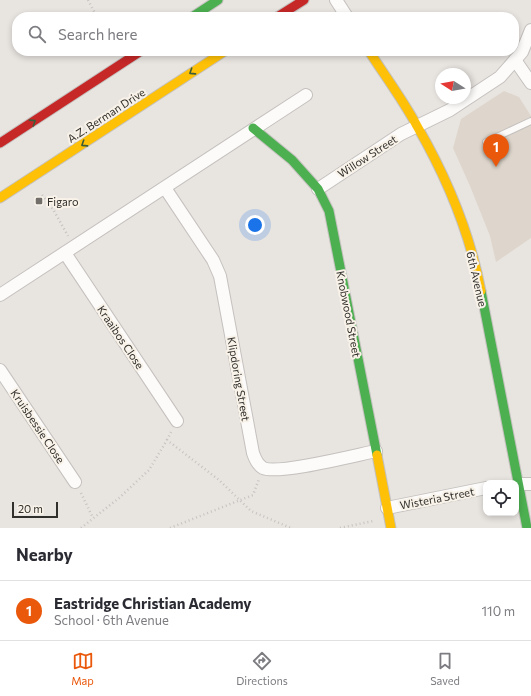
<!DOCTYPE html>
<html lang="en">
<head>
<meta charset="utf-8">
<style>
  :root { --surface:#fff; --page:#f2f2f3; --text:#2b2b33; --muted:#7c7c81; --line:#e1e1e2; --accent:#ea580c }
  body { margin:0; font-family:Commissioner,sans-serif; background:var(--page); color:var(--text) }
  .controls { position:absolute; right:12px; bottom:12px; display:grid; overflow:hidden; border-radius:8px; box-shadow:0 2px 6px #0003 }
  .controls button { width:36px; height:36px; display:grid; place-items:center; padding:0; border:0; border-bottom:1px solid var(--line); background:var(--surface); color:var(--text); font:20px sans-serif }
  .compass { position:absolute; left:435px; top:68px; width:36px; height:36px; border-radius:50%; background:var(--surface); box-shadow:0 2px 6px #0003; rotate:281deg }
  .scale { position:absolute; left:12px; bottom:10px; width:46px; box-sizing:border-box; padding-left:4px; border:2px solid #32302c; border-top:0; font-size:11px; line-height:14px; white-space:nowrap; color:#32302c; -webkit-text-stroke:3px #f8f2e9; paint-order:stroke }
  .you { position:absolute; left:255px; top:225px; width:14px; height:14px; margin:-10px; border:3px solid #fff; border-radius:50%; background:#1a73e8; box-shadow:0 0 0 6px #1a73e833 }
  .badge { display:grid; place-items:center; width:26px; height:26px; border-radius:50%; background:var(--accent); color:#fff; font-size:13px; font-weight:700 }
  .pin { position:absolute; translate:-50% -33px; filter:drop-shadow(0 1px 2px #0008) }
  .pin::after { content:''; position:absolute; top:21px; width:14px; height:12px; background:inherit; clip-path:polygon(0 0,100% 0,50% 100%) }
  .list { margin:0; padding:0; list-style:none }
  h2 { display:flex; justify-content:space-between; align-items:center; height:52px; margin:0; padding:0 16px; font-size:17px }
  h2 small { font-size:13px; font-weight:400; color:var(--muted) }
  .list li { display:grid; grid-template-columns:26px 1fr auto; gap:12px; align-items:center; box-sizing:border-box; height:60px; padding:0 16px; border-top:1px solid var(--line) }
  .list b { display:block; font-size:15px; white-space:nowrap }
  .list p { margin:0; font-size:13px; white-space:nowrap; color:var(--muted) }
  .list em { font-size:13px; font-style:normal; color:var(--muted) }
  .icon { flex:none; width:22px; height:22px; fill:none; stroke:currentColor; stroke-width:2; stroke-linecap:round; stroke-linejoin:round }
  .map { position:relative; flex:none; width:531px; height:528px; overflow:hidden }
  .search { position:absolute; background:var(--surface); box-shadow:0 2px 6px #0003; left:12px; right:12px; top:12px; height:44px; display:flex; align-items:center; gap:10px; box-sizing:border-box; padding:0 14px; border-radius:16px; color:var(--muted); font-size:15px }
  .sheet { height:112px; background:var(--surface) }
  nav { display:flex; justify-content:space-around; align-items:center; box-sizing:border-box; height:56px; border-top:1px solid var(--line); background:var(--surface); font-size:11px; color:var(--muted) }
  nav a { display:grid; justify-items:center; gap:2px }
  nav .on { color:var(--accent) }
  .map>svg:first-child { display:block }
  .built { fill:#ded6cc }
  .lines { fill:none; stroke-linecap:round; stroke-linejoin:round }
  .lane-casing { stroke:#c4c1be; stroke-width:8 }
  .street-casing { stroke:#c4c1be; stroke-width:14 }
  .fast-casing { stroke:#c4c1be; stroke-width:11 }
  .slow-casing { stroke:#c4c1be; stroke-width:11 }
  .jam-casing { stroke:#c4c1be; stroke-width:11 }
  .path { stroke:#c5c4c2; stroke-width:2.5; stroke-dasharray:1 3; stroke-linecap:butt }
  .lane { stroke:#fcfbfa; stroke-width:6 }
  .street { stroke:#fcfbfa; stroke-width:12 }
  .fast { stroke:#4caf50; stroke-width:9 }
  .slow { stroke:#ffc107; stroke-width:9 }
  .jam { stroke:#c62828; stroke-width:9 }
  .oneway { stroke:#3b5c39 }
  .poi-dot { fill:#726f6b; stroke:#f8f2e9; stroke-width:1.5 }
  .labels { text-anchor:middle; dominant-baseline:central; stroke-width:4; stroke-linejoin:round; paint-order:stroke }
  .street-label { font-size:11px; fill:#32302c; stroke:#f8f2e9 }
  .poi-label { font-size:11px; fill:#32302c; stroke:#f8f2e9; text-anchor:start }
</style>
</head>
<body>
<div class="map">
<svg width="531" height="528" viewBox="0 0 531 528">
  <rect width="100%" height="100%" fill="#e8e4e0"/>
  <polygon class="built" points="504,91 519,97 531,116 531,238 496,262 490,236 470,186 453,148 461,119"/>
  <g class="lines">
    <defs>
      <polyline id="lane" points="486,142 531,121"/>
      <g id="street">
        <polyline points="336,0 347,17"/>
        <polyline points="515,60 531,83"/>
        <path d="M 165,188 L 213,260 L 220,276 L 253,453 C 255,459 258,465 263,468 C 278,475 356,455 376,451"/>
        <polyline points="318,189 401,134 450,110 500,77 522,52 531,30"/>
        <polyline points="65,253 177,421"/>
        <polyline points="0,295 306,95"/>
        <polyline points="0,370 75,482"/>
        <polyline points="518,484 531,484"/>
        <polyline points="387,508 486,488"/>
      </g>
      <g id="fast">
        <polyline points="192,17 218,0"/>
        <polyline points="253,128 292,160 318,189 329,211 377,455"/>
        <polyline points="481,291 527,528"/>
      </g>
      <g id="slow">
        <path d="M 369,51 C 385,76 403,100 417,126 C 446,176 470,234 481,291"/>
        <polyline points="0,198 225,51"/>
        <polyline points="377,455 391,528"/>
      </g>
      <g id="jam">
        <polyline points="277,17 304,0"/>
        <polyline points="0,143 141,51"/>
      </g>
    </defs>
    <use href="#lane" class="lane-casing"/>
    <use href="#street" class="street-casing"/>
    <use href="#fast" class="fast-casing"/>
    <use href="#slow" class="slow-casing"/>
    <use href="#jam" class="jam-casing"/>
    <g class="path">
      <polyline points="88,0 97,17"/>
      <polyline points="42,195 53,209 68,236"/>
      <polyline points="167,440 171,432"/>
      <polyline points="81,493 93,518"/>
      <polyline points="81,528 119,498 149,470 167,440 219,480 251,511 291,528"/>
      <polyline points="170,528 253,495 259,479"/>
      <polyline points="340,528 373,521"/>
    </g>
    <use href="#lane" class="lane"/>
    <use href="#street" class="street"/>
    <use href="#fast" class="fast"/>
    <use href="#slow" class="slow"/>
    <use href="#jam" class="jam"/>
  </g>
  <defs><path id="oneway-chevron" d="M-2-3.5L2.5 0L-2 3.5" fill="none" stroke-width="1.6" stroke-linecap="round" stroke-linejoin="round"/></defs>
  <g class="oneway">
    <use href="#oneway-chevron" transform="translate(192 72) rotate(147)"/>
    <use href="#oneway-chevron" transform="translate(33 122) rotate(-33)"/>
    <use href="#oneway-chevron" transform="translate(84 144) rotate(147)"/>
  </g>
  <rect class="poi-dot" x="35" y="197" width="8" height="8" rx="2"/>
  <g class="labels">
    <g class="street-label">
      <text transform="translate(106 115) rotate(-33)">A.Z. Berman Drive</text>
      <text transform="translate(367 156) rotate(-33)">Willow Street</text>
      <text transform="translate(477 279) rotate(77)">6th Avenue</text>
      <text transform="translate(349 314) rotate(79)">Knobwood Street</text>
      <text transform="translate(121 337) rotate(56)">Kraaibos Close</text>
      <text transform="translate(239 379) rotate(80)">Klipdoring Street</text>
      <text transform="translate(38 426) rotate(56)">Kruisbessie Close</text>
      <text transform="translate(437 498) rotate(-11)">Wisteria Street</text>
    </g>
    <g class="poi-label">
      <text x="47" y="201">Figaro</text>
    </g>
  </g>
</svg>
<div class="controls">
<button><svg class="icon" aria-label="locate" viewBox="0 0 24 24"><circle cx="12" cy="12" r="6"/><path d="M12 2v4M12 18v4M2 12h4M18 12h4"/></svg></button>
</div>
<svg class="compass" viewBox="-18 -18 36 36"><path d="M0-13l5 13h-10z" fill="#e53935"/><path d="M0 13l5-13h-10z" fill="#7c7c81"/></svg>
<div class="scale">20 m</div>
<div class="you"></div>
<div class="pin badge" style="left:496px;top:167px">1</div>
<div class="search"><svg class="icon" aria-label="search" viewBox="0 0 24 24"><circle cx="10" cy="10" r="6"/><path d="M15 15l6 6"/></svg>Search here</div>
</div>
<section class="sheet">
<h2>Nearby<small></small></h2>
<ul class="list">
<li><span class="badge">1</span><div><b>Eastridge Christian Academy</b><p>School · 6th Avenue</p></div><em>110 m</em></li>
</ul>
</section>
<nav>
<a class="on"><svg class="icon" aria-label="map" viewBox="0 0 24 24"><path d="M3 6l6-2 6 2 6-2v14l-6 2-6-2-6 2zM9 4v14M15 6v14"/></svg>Map</a>
<a><svg class="icon" aria-label="directions" viewBox="0 0 24 24"><path d="M12 3l9 9-9 9-9-9zM9 14v-3h6M13 9l2 2-2 2"/></svg>Directions</a>
<a><svg class="icon" aria-label="saved" viewBox="0 0 24 24"><path d="M7 4h10v16l-5-4-5 4z"/></svg>Saved</a>
</nav>
</body>
</html>
